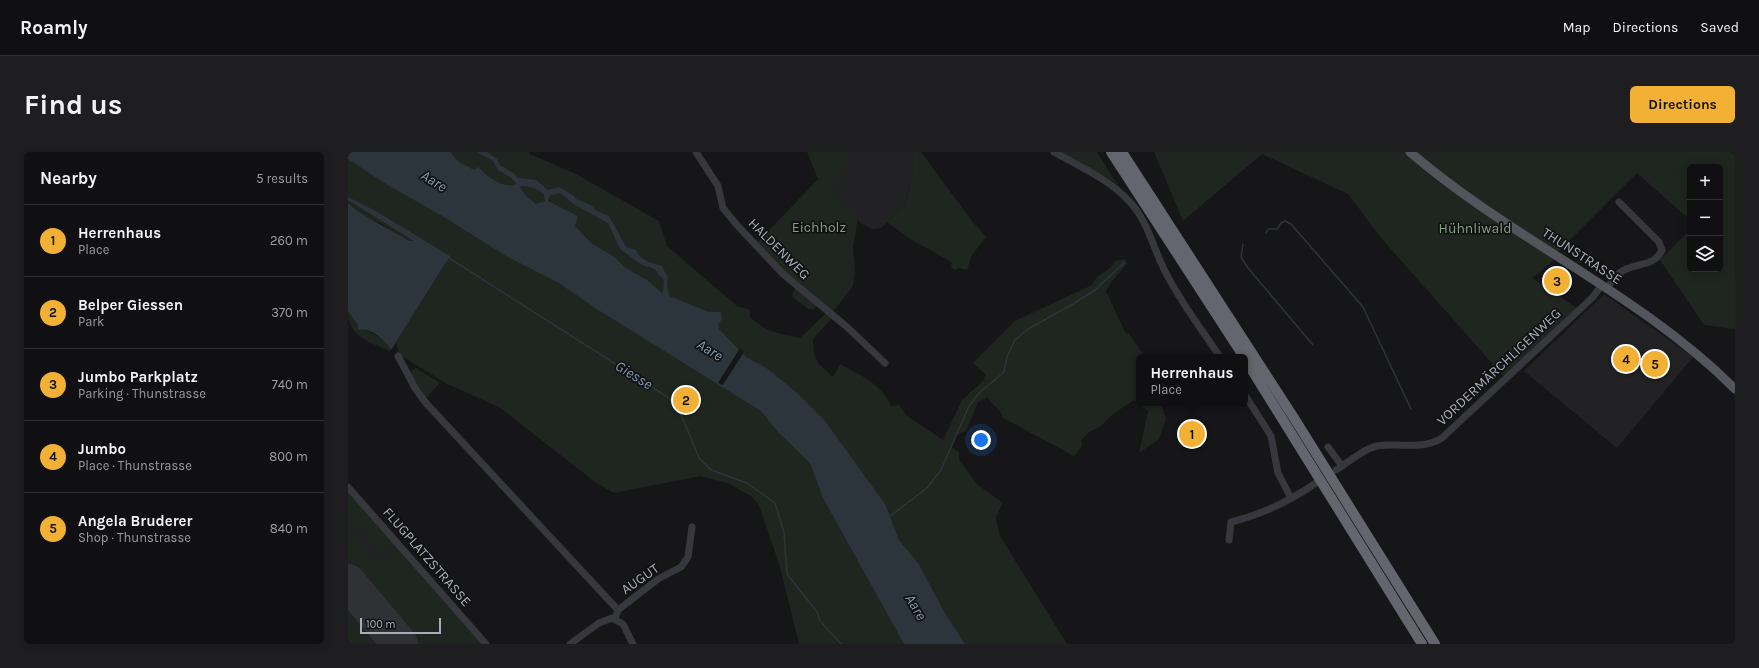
<!DOCTYPE html>
<html lang="en">
<head>
<meta charset="utf-8">
<style>
  :root { --surface:#101012; --page:#1e1e20; --text:#f1f3f6; --muted:#9c9d9f; --line:#303032; --accent:#f2b134 }
  body { margin:0; font-family:Karla,sans-serif; background:var(--page); color:var(--text) }
  .controls { position:absolute; right:12px; top:12px; display:grid; overflow:hidden; border-radius:6px; box-shadow:0 2px 10px #0003 }
  .controls button { width:36px; height:36px; display:grid; place-items:center; padding:0; border:0; border-bottom:1px solid var(--line); background:var(--surface); color:var(--text); font:20px sans-serif }
  .scale { position:absolute; left:12px; bottom:10px; width:81px; box-sizing:border-box; padding-left:4px; border:2px solid #a8adb8; border-top:0; font-size:11px; line-height:14px; white-space:nowrap; color:#a8adb8; -webkit-text-stroke:3px #111113; paint-order:stroke }
  .you { position:absolute; left:633px; top:288px; width:14px; height:14px; margin:-10px; border:3px solid #fff; border-radius:50%; background:#1a73e8; box-shadow:0 0 0 6px #1a73e833 }
  .badge { display:grid; place-items:center; width:26px; height:26px; border-radius:50%; background:var(--accent); color:#111; font-size:13px; font-weight:700 }
  .pin { position:absolute; translate:-50% -50%; border:2px solid #fff; box-shadow:0 1px 4px #0006 }
  .popup { position:absolute; left:788px; top:202px; width:112px; height:52px; box-sizing:border-box; display:grid; place-content:center; border-radius:6px; background:var(--surface); filter:drop-shadow(0 1px 3px #0005); font-size:13px; white-space:nowrap; color:var(--muted) }
  .popup b { font-size:15px; color:var(--text) }
  .popup::after { content:''; position:absolute; left:50%; top:100%; margin-left:-8px; border:8px solid transparent; border-top-color:var(--surface) }
  .list { margin:0; padding:0; list-style:none }
  h2 { display:flex; justify-content:space-between; align-items:center; height:52px; margin:0; padding:0 16px; font-size:17px }
  h2 small { font-size:13px; font-weight:400; color:var(--muted) }
  .list li { display:grid; grid-template-columns:26px 1fr auto; gap:12px; align-items:center; box-sizing:border-box; height:72px; padding:0 16px; border-top:1px solid var(--line) }
  .list b { display:block; font-size:15px; white-space:nowrap }
  .list p { margin:0; font-size:13px; white-space:nowrap; color:var(--muted) }
  .list em { font-size:13px; font-style:normal; color:var(--muted) }
  .icon { flex:none; width:22px; height:22px; fill:none; stroke:currentColor; stroke-width:2; stroke-linecap:round; stroke-linejoin:round }
  .map { position:relative; flex:none; width:1387px; height:492px; overflow:hidden; border-radius:6px }
  header { display:flex; align-items:center; gap:24px; box-sizing:border-box; height:56px; padding:0 20px; background:var(--surface); border-bottom:1px solid var(--line) }
  header strong { font-size:19px }
  nav { display:flex; gap:22px; margin-inline-start:auto; font-size:14px }
  .intro { display:flex; align-items:center; justify-content:space-between; box-sizing:border-box; height:96px; padding:0 24px }
  h1 { margin:0; font-size:28px }
  .button { padding:10px 18px; border-radius:6px; background:var(--accent); color:#111; font-size:14px; font-weight:700 }
  main { display:flex; gap:24px; padding:0 24px }
  aside { flex:1; background:var(--surface); border-radius:6px; box-shadow:0 2px 10px #0003 }
  .map>svg:first-child { display:block }
  .built { fill:#222225 }
  .green { fill:#1e261f }
  .water { fill:#2c353c; fill-rule:evenodd }
  .pier { fill:#161618 }
  .lines { fill:none; stroke-linecap:round; stroke-linejoin:round }
  .stream { stroke:#2c353c; stroke-width:1.5 }
  .runway { stroke:#303135; stroke-width:36 }
  .minor { stroke:#37383d; stroke-width:7 }
  .major { stroke:#53555c; stroke-width:9 }
  .highway { stroke:#63666e; stroke-width:10 }
  .labels { text-anchor:middle; dominant-baseline:central; stroke-width:3.5; stroke-linejoin:round; paint-order:stroke }
  .park-label { font-size:14px; fill:#7fa381; stroke:#111113 }
  .street-label { font-size:14px; fill:#a8adb8; stroke:#111113 }
  .water-label { font-size:15px; font-style:italic; fill:#7f9bb3; stroke:#111113 }
</style>
</head>
<body>
<header>
<strong>Roamly</strong>
<nav><a>Map</a><a>Directions</a><a>Saved</a></nav>
</header>
<div class="intro"><h1>Find us</h1><a class="button">Directions</a></div>
<main>
<aside>
<h2>Nearby<small>5 results</small></h2>
<ul class="list">
<li><span class="badge">1</span><div><b>Herrenhaus</b><p>Place</p></div><em>260 m</em></li>
<li><span class="badge">2</span><div><b>Belper Giessen</b><p>Park</p></div><em>370 m</em></li>
<li><span class="badge">3</span><div><b>Jumbo Parkplatz</b><p>Parking · Thunstrasse</p></div><em>740 m</em></li>
<li><span class="badge">4</span><div><b>Jumbo</b><p>Place · Thunstrasse</p></div><em>800 m</em></li>
<li><span class="badge">5</span><div><b>Angela Bruderer</b><p>Shop · Thunstrasse</p></div><em>840 m</em></li>
</ul>
</aside>
<div class="map">
<svg width="1387" height="492" viewBox="0 0 1387 492">
  <rect width="100%" height="100%" fill="#161618"/>
  <g class="built">
    <polygon points="505,0 565,0 564,25 557,53 533,76 523,77 514,72 483,36"/>
    <polygon points="1256,142 1345,205 1269,296 1176,219"/>
    <polygon points="0,338 134,492 0,492"/>
  </g>
  <g class="green">
    <path d="M 0,0 L 181,0 L 182,2 L 228,22 L 311,69 L 319,94 L 389,154 L 402,158 L 402,165 C 421,182 429,180 452,186 L 477,162 L 484,166 L 465,187 L 466,202 L 471,212 L 485,225 L 492,212 C 512,223 534,232 543,254 L 551,253 L 559,264 L 595,288 L 614,248 L 635,229 L 638,223 L 625,211 L 667,169 L 744,133 C 749,121 761,120 767,109 L 777,107 L 779,111 C 772,121 763,129 758,139 L 777,180 L 781,182 L 795,202 L 805,203 L 807,205 L 791,205 L 791,251 L 813,251 L 818,267 L 811,287 L 791,301 L 800,259 L 786,248 L 765,262 L 753,274 L 741,280 L 733,288 L 734,294 L 726,304 L 655,266 C 653,256 644,254 639,245 L 630,250 L 618,279 L 609,283 L 604,295 L 611,300 L 611,308 L 630,333 L 655,351 L 648,365 L 652,384 L 719,492 L 451,492 L 432,415 L 411,353 L 403,344 L 379,331 L 353,324 L 266,341 L 247,330 L 151,255 L 99,232 L 52,203 L 48,190 L 99,109 L 67,90 L 61,89 L 32,71 L 21,67 L 0,51 Z"/>
    <path d="M 459,0 L 505,0 L 484,36 L 510,66 L 505,95 L 507,118 L 505,134 L 484,161 L 470,152 L 466,157 L 460,157 C 455,152 449,150 444,144 L 447,136 L 443,129 L 438,129 L 408,92 L 470,27 Z"/>
    <polygon points="565,0 573,0 624,69 638,85 624,103 619,118 610,116 607,118 603,115 604,111 602,109 562,87 539,70 557,53 564,25"/>
    <polygon points="711,0 749,0 770,33 753,22"/>
    <polygon points="806,0 1387,0 1387,177 1356,173 1312,108 1342,78 1342,117 1372,117 1372,15 1342,15 1342,68 1289,21 1212,98 1203,111 1184,126 1229,156 1157,226 1034,87 1000,42 914,2 835,69"/>
    <path d="M 0,159 L 15,177 L 36,187 L 43,198 L 41,199 C 20,189 0,185 0,159 Z"/>
    <polygon points="68,216 92,231 77,247 62,220"/>
    <polygon points="0,338 47,391 32,403 4,369 0,372"/>
    <polygon points="0,377 28,411 49,394 90,440 99,454 107,460 135,492 68,492 0,411"/>
    <polygon points="0,450 35,492 0,492"/>
  </g>
  <g class="water">
    <path d="M 0,0 L 102,0 L 111,10 L 126,18 L 131,15 C 138,25 155,36 167,33 L 168,31 L 162,25 L 150,18 L 145,9 L 129,0 L 139,0 L 149,7 L 152,13 L 168,23 L 169,26 L 188,28 L 200,38 L 211,35 L 226,44 L 228,47 L 243,53 L 248,59 L 261,64 L 278,95 L 288,98 C 292,109 304,111 314,114 L 320,126 L 319,131 L 321,144 L 361,160 L 373,160 L 374,167 L 370,173 L 371,177 L 398,205 L 420,217 L 449,241 L 477,269 L 537,352 L 551,388 L 570,411 L 598,463 L 617,492 L 556,492 L 475,346 L 462,311 L 431,281 L 413,259 L 247,156 L 211,131 L 158,104 L 96,65 L 38,32 L 0,7 ZM 173,34 C 181,34 190,37 196,42 L 197,49 L 188,52 L 178,44 L 172,35 ZM 212,41 L 227,53 L 260,71 L 272,97 L 294,113 L 307,117 L 310,122 L 316,128 L 315,142 L 299,128 L 276,115 L 268,106 L 243,91 L 227,74 L 230,64 L 200,49 L 202,43 Z"/>
    <path d="M 0,45 L 26,58 L 102,104 L 43,198 C 38,188 22,175 10,178 L 10,173 L 0,159 L 0,51 C 18,67 41,76 61,89 L 66,89 L 0,48 Z"/>
  </g>
  <polygon class="pier" points="392,196 396,200 375,233 370,231"/>
  <g class="lines">
    <g class="stream">
      <polyline points="918,81 920,77 929,77 933,71 937,69 943,72 1015,155 1063,257"/>
      <polyline points="895,92 893,105 900,116 965,193"/>
      <polyline points="101,106 321,246 334,265 351,306 363,318 399,331 427,351 436,381 439,422 469,460 472,469 493,492"/>
      <polyline points="541,365 579,336 593,318 621,254 631,241 656,220 659,205 667,188 680,177 725,152 747,138 776,111"/>
    </g>
    <polyline class="runway" points="0,430 52,492"/>
    <g class="minor">
      <polyline points="348,0 370,34 375,56 388,72 435,122 499,175 537,211"/>
      <path d="M 706,0 C 732,15 759,26 780,48 C 801,69 805,98 819,123 C 834,152 854,178 872,205"/>
      <path d="M 1259,136 C 1264,130 1269,121 1276,118 C 1290,111 1307,114 1314,98 L 1311,90 L 1271,50"/>
      <polyline points="50,204 67,236 77,250 270,458 267,467"/>
      <polyline points="897,243 923,284 930,321 943,346"/>
      <polyline points="980,295 994,314"/>
      <path d="M 988,318 C 1001,310 1015,297 1029,294 C 1052,290 1073,299 1094,286 L 1244,146 L 1254,133"/>
      <polyline points="0,335 138,492"/>
      <path d="M 881,388 L 883,370 C 913,363 943,348 968,331"/>
      <polyline points="270,458 310,427 333,415 340,405 344,375"/>
      <polyline points="222,492 251,471 264,466 275,472 285,492"/>
    </g>
    <path class="major" d="M 1062,0 C 1164,88 1291,141 1387,237"/>
    <g class="highway">
      <polyline points="763,0 896,205"/>
      <polyline points="774,0 946,266 1087,492"/>
      <polyline points="897,207 1074,492"/>
    </g>
  </g>
  <g class="labels">
    <g class="park-label">
      <text x="471" y="75">Eichholz</text>
      <text x="1127" y="76">Hühnliwald</text>
    </g>
    <g class="street-label">
      <text transform="translate(431 97) rotate(45)">HALDENWEG</text>
      <text transform="translate(1234 104) rotate(33)">THUNSTRASSE</text>
      <text transform="translate(1151 215) rotate(-43)">VORDERMÄRCHLIGENWEG</text>
      <text transform="translate(79 405) rotate(49)">FLUGPLATZSTRASSE</text>
      <text transform="translate(292 427) rotate(-35)">AUGUT</text>
    </g>
    <g class="water-label">
      <text transform="translate(86 29) rotate(32)">Aare</text>
      <text transform="translate(362 198) rotate(32)">Aare</text>
      <text transform="translate(286 223) rotate(32)">Giesse</text>
      <text transform="translate(568 455) rotate(60)">Aare</text>
    </g>
  </g>
</svg>
<div class="controls">
<button>+</button>
<button>−</button>
<button><svg class="icon" aria-label="layers" viewBox="0 0 24 24"><path d="M12 4l9 5-9 5-9-5zM3 14l9 5 9-5"/></svg></button>
</div>
<div class="scale">100 m</div>
<div class="you"></div>
<div class="pin badge" style="left:844px;top:282px">1</div>
<div class="popup"><b>Herrenhaus</b>Place</div>
<div class="pin badge" style="left:338px;top:248px">2</div>
<div class="pin badge" style="left:1209px;top:129px">3</div>
<div class="pin badge" style="left:1278px;top:207px">4</div>
<div class="pin badge" style="left:1307px;top:212px">5</div>
</div>
</main>
</body>
</html>
